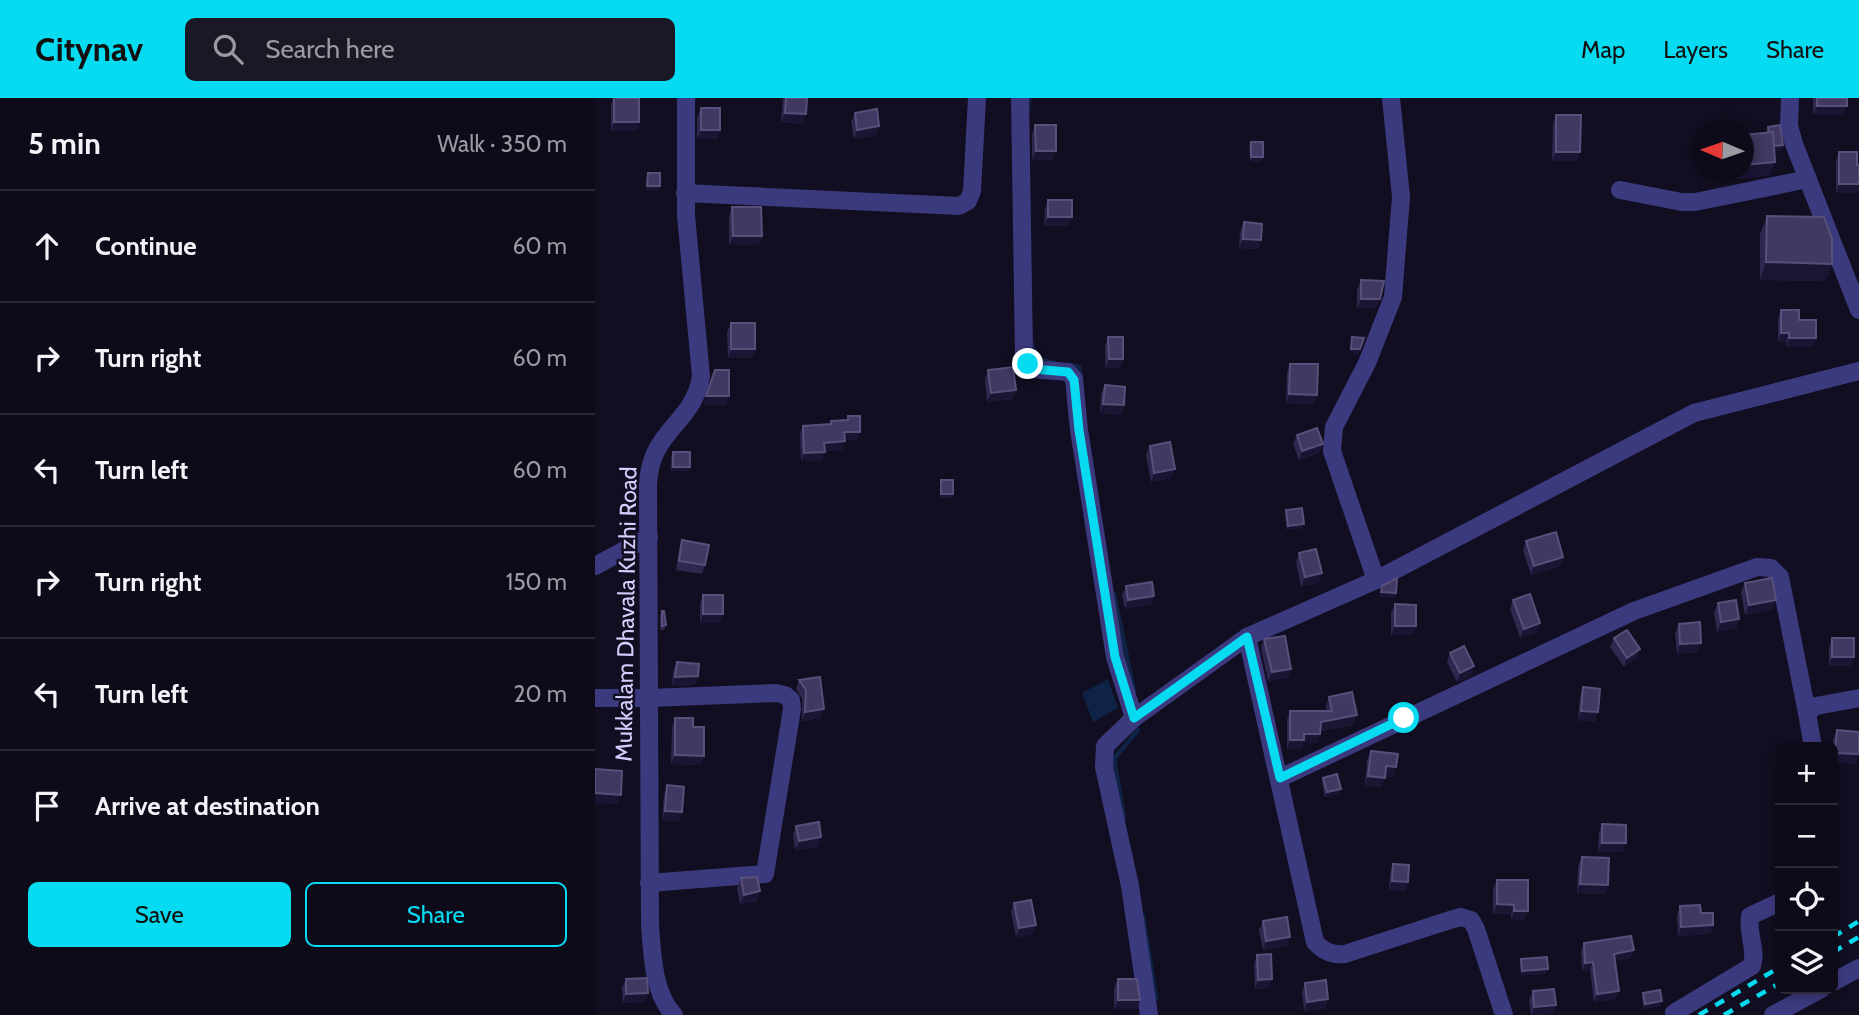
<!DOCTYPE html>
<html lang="en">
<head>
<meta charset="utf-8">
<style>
  :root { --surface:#0d0a19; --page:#1b1826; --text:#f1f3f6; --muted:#9a9aa2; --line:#2d2b38; --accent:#07dbf1 }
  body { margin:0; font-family:Cabin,sans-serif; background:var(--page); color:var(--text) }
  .controls { position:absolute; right:21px; bottom:21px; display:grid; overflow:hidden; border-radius:10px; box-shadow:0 4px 10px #0003 }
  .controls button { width:63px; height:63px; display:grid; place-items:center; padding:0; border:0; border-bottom:2px solid var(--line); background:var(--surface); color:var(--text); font:35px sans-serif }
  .compass { position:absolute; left:1096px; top:21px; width:63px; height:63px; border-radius:50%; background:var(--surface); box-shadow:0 4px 10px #0003; rotate:272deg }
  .stop { position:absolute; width:21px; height:21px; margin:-16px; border:5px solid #07dbf1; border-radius:50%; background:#fff }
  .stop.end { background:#07dbf1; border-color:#fff; box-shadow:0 2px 7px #0008 }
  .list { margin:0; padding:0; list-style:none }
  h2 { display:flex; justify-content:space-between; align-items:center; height:91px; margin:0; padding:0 28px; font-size:30px }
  h2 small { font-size:23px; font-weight:400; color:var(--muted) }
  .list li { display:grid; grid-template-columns:46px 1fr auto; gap:21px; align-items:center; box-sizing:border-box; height:112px; padding:0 28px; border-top:2px solid var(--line) }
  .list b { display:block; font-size:26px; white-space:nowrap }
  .list em { font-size:23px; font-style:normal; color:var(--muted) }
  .actions { display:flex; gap:14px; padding:21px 28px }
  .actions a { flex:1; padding:16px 0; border:2px solid var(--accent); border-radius:10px; text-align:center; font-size:24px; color:var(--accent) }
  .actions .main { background:var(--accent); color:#111 }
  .icon { flex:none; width:38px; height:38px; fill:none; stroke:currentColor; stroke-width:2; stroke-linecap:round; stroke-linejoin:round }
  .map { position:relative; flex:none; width:1264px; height:917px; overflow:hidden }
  header { display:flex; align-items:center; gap:42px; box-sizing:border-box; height:98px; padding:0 35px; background:var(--accent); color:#111 }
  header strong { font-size:33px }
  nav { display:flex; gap:38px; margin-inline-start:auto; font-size:24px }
  .search { width:490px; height:63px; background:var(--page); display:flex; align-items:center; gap:18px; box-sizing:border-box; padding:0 24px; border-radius:10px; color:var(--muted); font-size:26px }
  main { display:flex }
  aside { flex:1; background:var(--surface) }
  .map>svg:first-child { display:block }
  .water { fill:#0e2345 }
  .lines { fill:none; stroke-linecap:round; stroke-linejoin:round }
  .stream { stroke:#0e2345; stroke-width:4.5 }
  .street { stroke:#3c3a7e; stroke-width:18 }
  .rail { stroke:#07dbf1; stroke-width:4.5; stroke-dasharray:10 9; stroke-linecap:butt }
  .wall { fill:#2e274e }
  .shaded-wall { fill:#1b1534 }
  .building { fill:#403961; stroke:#57507a; stroke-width:2 }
  .route { stroke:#07dbf1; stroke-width:9 }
  .labels { text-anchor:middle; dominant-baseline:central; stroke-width:5; stroke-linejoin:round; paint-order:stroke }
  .street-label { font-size:23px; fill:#d4cffe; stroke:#110e21 }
</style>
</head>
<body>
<header>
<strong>Citynav</strong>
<div class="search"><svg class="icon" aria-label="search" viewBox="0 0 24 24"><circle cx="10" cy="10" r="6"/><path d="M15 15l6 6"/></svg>Search here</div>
<nav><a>Map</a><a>Layers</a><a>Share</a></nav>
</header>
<main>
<aside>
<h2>5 min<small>Walk · 350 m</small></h2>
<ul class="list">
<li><svg class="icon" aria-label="ahead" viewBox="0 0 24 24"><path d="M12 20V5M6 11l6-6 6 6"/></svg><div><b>Continue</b></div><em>60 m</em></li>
<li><svg class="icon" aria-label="right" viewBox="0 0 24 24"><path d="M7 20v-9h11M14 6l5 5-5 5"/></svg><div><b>Turn right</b></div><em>60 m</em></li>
<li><svg class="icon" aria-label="left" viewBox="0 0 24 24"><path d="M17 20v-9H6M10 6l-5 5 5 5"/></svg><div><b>Turn left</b></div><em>60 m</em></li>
<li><svg class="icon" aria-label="right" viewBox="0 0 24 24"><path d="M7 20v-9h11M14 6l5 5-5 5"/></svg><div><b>Turn right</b></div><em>150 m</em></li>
<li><svg class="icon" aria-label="left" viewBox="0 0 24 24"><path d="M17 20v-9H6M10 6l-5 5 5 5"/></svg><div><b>Turn left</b></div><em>20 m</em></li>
<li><svg class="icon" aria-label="arrive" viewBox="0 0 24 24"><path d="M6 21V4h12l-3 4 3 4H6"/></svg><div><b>Arrive at destination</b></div></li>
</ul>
<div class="actions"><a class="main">Save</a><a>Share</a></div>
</aside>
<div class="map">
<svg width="1264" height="917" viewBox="0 0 1264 917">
  <rect width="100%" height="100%" fill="#110e21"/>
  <polygon class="water" points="513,581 523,610 498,624 487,595"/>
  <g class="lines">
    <g class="stream">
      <polyline points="433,12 434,0"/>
      <polyline points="436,244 442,261 460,265"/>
      <polyline points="476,267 484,269 486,279"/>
      <polyline points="519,496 539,593"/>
      <polyline points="529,720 519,661 543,632"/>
      <polyline points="548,818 561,900"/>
    </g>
    <g class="street">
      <polyline points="425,0 429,257 437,271 473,274 479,281 484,332 520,559 539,620"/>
      <polyline points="1195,0 1194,28 1199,46 1264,212"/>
      <polyline points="1025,92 1087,104 1100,104 1213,81"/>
      <polyline points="90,95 364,108 373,103 377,93 382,0"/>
      <polyline points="0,468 54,439"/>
      <polyline points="781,482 737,353 739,329 772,265 798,199 806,99 796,0"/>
      <path d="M 652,539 L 720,844 C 729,854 737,857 750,856 L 855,822 L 866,819 L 876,822 L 881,831 L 909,917"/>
      <polyline points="0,600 54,600 181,595 190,597 196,602 197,611 170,776 54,785"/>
      <polyline points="1218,649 1212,615 1221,608 1264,600"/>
      <polyline points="685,680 1039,513 1162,469 1176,470 1185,479 1212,615"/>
      <polyline points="1238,884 1264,870"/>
      <path d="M 1079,915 L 1157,868 C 1162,851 1152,836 1155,818 L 1185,804"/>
      <path d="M 79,917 C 58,896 57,854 55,826 L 53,387 C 55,331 99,326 106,278 L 91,117 L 91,0"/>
      <polyline points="554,917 535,788 509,669 510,648 539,620 652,539 781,482 1099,315 1264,273"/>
      <polyline points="1178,917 1226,891"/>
    </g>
    <g class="rail">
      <polyline points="1238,839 1264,823"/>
      <polyline points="1238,854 1264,839"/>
      <polyline points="1104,917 1185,869"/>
      <polyline points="1129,917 1185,885"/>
    </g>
  </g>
  <g class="wall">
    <polygon points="18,0 44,0 44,24 41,33 16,33 16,7"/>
    <polygon points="188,0 212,0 208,26 186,24"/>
    <polygon points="1218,0 1252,0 1249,17 1218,17"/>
    <polygon points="106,10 125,32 122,41 102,41 102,19"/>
    <polygon points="260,15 284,28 281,38 259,41 256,24"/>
    <polygon points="961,17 985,54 982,63 957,63 958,26"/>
    <polygon points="440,27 458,62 437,62 437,36"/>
    <polygon points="1173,29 1186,52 1179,53 1175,77 1136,82 1135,74 1149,74 1171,35"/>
    <polygon points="656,44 666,63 655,64 654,49"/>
    <polygon points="1244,54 1262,67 1241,95 1241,63"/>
    <polygon points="453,102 477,119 474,128 449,128 450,111"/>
    <polygon points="137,109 167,138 163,147 134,147 134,118"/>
    <polygon points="1172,118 1237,166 1230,183 1165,182 1165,136"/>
    <polygon points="649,124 666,142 663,151 644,150 645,134"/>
    <polygon points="766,182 785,201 781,210 762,210 762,192"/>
    <polygon points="1186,212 1204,222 1218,249 1191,249 1191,244 1183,244 1183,221"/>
    <polygon points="136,225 160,251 157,260 133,260 132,234"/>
    <polygon points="513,239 528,261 525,270 510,270 510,248"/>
    <polygon points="419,259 428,277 419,277 421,292 418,301 392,304 390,281 393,272 417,269"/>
    <polygon points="695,266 719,306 691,305 692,275"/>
    <polygon points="510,287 529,307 526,317 505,315 506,296"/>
    <polygon points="253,318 262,342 250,342 247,352 230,353 227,363 206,363 205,336 208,328 235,326 236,323 252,322"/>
    <polygon points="702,337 728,346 724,355 704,362 698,346"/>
    <polygon points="555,348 576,380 556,384 551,357"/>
    <polygon points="78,354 95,369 94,373 76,373 76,359"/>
    <polygon points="346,382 358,396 356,400 345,400 345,387"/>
    <polygon points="691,412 709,426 707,430 692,432 690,417"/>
    <polygon points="87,442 110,467 107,476 81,472 84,451"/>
    <polygon points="931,443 968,459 965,468 936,477 928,452"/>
    <polygon points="704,455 724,484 706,489 701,464"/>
    <polygon points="1150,485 1181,502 1178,511 1150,517 1146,494"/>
    <polygon points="531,488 556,507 530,511 527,497"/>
    <polygon points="108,497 125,525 105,525 105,506"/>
    <polygon points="918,502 942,534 925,540 915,511"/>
    <polygon points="1123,505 1144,521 1141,530 1122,534 1119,514"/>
    <polygon points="800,506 821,528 817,537 796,537 796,515"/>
    <polygon points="67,513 71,527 69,532 65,532 65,517"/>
    <polygon points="1084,526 1103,554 1082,556 1080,535"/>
    <polygon points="1019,540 1045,551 1042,560 1029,569 1015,549"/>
    <polygon points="1237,540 1256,568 1234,568 1234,549"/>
    <polygon points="669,541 693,580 673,583 666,550"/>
    <polygon points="855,555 876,578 862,584 852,564"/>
    <polygon points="82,564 103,578 100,587 77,588 78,573"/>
    <polygon points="225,579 226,620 207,623 207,601 201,591 204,582"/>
    <polygon points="988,589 1000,624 983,622 985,598"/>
    <polygon points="734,599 758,627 725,633 722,645 708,645 706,651 692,651 692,622 695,613 732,613 731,608"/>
    <polygon points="80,620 98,629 106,667 76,666 77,629"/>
    <polygon points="1242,632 1264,656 1260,666 1238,664 1238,641"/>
    <polygon points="776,653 798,679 790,678 786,689 770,687 772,662"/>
    <polygon points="728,680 746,691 744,695 730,699 727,685"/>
    <polygon points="72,687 87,714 84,723 67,722 69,697"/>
    <polygon points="1007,726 1031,745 1027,754 1003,754 1004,735"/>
    <polygon points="201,728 226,739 223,749 200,752 198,737"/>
    <polygon points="987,759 1010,796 982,795 983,768"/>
    <polygon points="798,766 813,784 810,793 794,792 795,776"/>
    <polygon points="146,780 162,803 145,806 142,790"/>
    <polygon points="902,782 933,813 929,822 916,822 916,816 898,816 898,791"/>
    <polygon points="419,805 438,836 421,839 416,814"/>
    <polygon points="1085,808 1106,815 1118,827 1115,836 1083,838 1082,818"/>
    <polygon points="1185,809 1185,827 1179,819 1183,810"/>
    <polygon points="668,823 692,848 668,852 664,832"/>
    <polygon points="989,845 1036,860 1020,863 1021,901 999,904 995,872 987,873 986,853"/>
    <polygon points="662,857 677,881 673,890 660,891 659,866"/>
    <polygon points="926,861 951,876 926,877 925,865"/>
    <polygon points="31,881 53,895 50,904 28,905 27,890"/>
    <polygon points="523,881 545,902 542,911 519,911 519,890"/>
    <polygon points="710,885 733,901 730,910 709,913 707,894"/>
    <polygon points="938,893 958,916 936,917 934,902"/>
    <polygon points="1048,895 1065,908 1049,911 1047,900"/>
  </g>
  <g class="shaded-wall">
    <polygon points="1222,8 1252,8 1249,17 1218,17"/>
    <polygon points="190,15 211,16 208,26 186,24"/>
    <polygon points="19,24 44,24 41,33 16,33"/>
    <polygon points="284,28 281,38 259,41 262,32"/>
    <polygon points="106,32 125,32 122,41 102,41"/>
    <polygon points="1188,47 1186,52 1174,53 1175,49"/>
    <polygon points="441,53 461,53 458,62 437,62"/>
    <polygon points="961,54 985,54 982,63 957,63"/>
    <polygon points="656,59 668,59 666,63 655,64"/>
    <polygon points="1180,64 1175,77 1136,82 1139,74 1149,74 1149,67"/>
    <polygon points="1244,86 1264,86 1264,95 1241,95"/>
    <polygon points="52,88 65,88 63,93 51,92"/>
    <polygon points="453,119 477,119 474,128 449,128"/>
    <polygon points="138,138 167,138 163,147 134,147"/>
    <polygon points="648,141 666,142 663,151 644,150"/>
    <polygon points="1171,164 1237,166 1230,183 1165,182"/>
    <polygon points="766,201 785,201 781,210 762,210"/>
    <polygon points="1186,235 1194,235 1191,244 1183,244"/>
    <polygon points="1194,240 1221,240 1218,249 1191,249"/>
    <polygon points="136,251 160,251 157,260 133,260"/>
    <polygon points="756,251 765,251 763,256 755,255"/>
    <polygon points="514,261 528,261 525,270 510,270"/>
    <polygon points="418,272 429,273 428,277 416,277"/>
    <polygon points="421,292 418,301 392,304 396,295"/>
    <polygon points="694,296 722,297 719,306 691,305"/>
    <polygon points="111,298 134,298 131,308 108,307"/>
    <polygon points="508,306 529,307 526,317 505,315"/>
    <polygon points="249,334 265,334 262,342 246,342"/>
    <polygon points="250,343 247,352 226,353 229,345"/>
    <polygon points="728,346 724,355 704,362 707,353"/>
    <polygon points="230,354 227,363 206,363 209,355"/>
    <polygon points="78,369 95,369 94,373 76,373"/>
    <polygon points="580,371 576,380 556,384 559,375"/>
    <polygon points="346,396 358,396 356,400 345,400"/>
    <polygon points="709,426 707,430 692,432 693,428"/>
    <polygon points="968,459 965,468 936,477 939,468"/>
    <polygon points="727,475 724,484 706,489 710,479"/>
    <polygon points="786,494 801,495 800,500 785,499"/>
    <polygon points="559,498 556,507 530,511 533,502"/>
    <polygon points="1181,502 1178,511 1150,517 1154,507"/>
    <polygon points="108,516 128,516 125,525 105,525"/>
    <polygon points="1144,521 1141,530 1122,534 1126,524"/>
    <polygon points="945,525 942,534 925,540 929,531"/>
    <polygon points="800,528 821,528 817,537 796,537"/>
    <polygon points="1106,545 1103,554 1082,556 1085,546"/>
    <polygon points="1045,551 1042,560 1029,569 1032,560"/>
    <polygon points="1237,559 1259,559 1256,568 1234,568"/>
    <polygon points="879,568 876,578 862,584 865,575"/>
    <polygon points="696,571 693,580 673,583 677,574"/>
    <polygon points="103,578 100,587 77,588 80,579"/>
    <polygon points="229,611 226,620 207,623 210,614"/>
    <polygon points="986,613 1003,614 1000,624 983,622"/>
    <polygon points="762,617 758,627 722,633 726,624"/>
    <polygon points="709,636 725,636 722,645 708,645 706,651 692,651 695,642"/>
    <polygon points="1240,655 1264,656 1260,666 1238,664"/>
    <polygon points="80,657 109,658 106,667 76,666"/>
    <polygon points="791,668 801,669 798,679 788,678"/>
    <polygon points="773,678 790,680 786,689 770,687"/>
    <polygon points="746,691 744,695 730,699 732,694"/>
    <polygon points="0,695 26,697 22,706 0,705"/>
    <polygon points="70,713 87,714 84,723 67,722"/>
    <polygon points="226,739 223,749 200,752 204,743"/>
    <polygon points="1007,745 1031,745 1027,754 1003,754"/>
    <polygon points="797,783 813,784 810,793 794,792"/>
    <polygon points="985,786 1013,787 1010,796 982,795"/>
    <polygon points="165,793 162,803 145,806 149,797"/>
    <polygon points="902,806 919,807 916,816 898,816"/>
    <polygon points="919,813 933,813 929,822 916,822"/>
    <polygon points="441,827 438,836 421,839 424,830"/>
    <polygon points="1118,827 1115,836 1083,838 1086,829"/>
    <polygon points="695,839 692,848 668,852 671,843"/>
    <polygon points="1039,852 1036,860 1016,864 1019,856"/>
    <polygon points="998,864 995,872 987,873 990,865"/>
    <polygon points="953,871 951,876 926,877 927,873"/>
    <polygon points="677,881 673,890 660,891 663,882"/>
    <polygon points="1024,893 1021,901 999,904 1002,896"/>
    <polygon points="53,895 50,904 28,905 31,896"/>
    <polygon points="733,901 730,910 709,913 712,904"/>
    <polygon points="523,902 545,902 542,911 519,911"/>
    <polygon points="1067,903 1065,908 1049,911 1050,906"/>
    <polygon points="961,907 958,916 937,917 939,909"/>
  </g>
  <g class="building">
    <rect x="19" y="0" width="25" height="24"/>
    <polygon points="191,0 212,0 211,16 190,15"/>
    <rect x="1222" y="0" width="30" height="8"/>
    <rect x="106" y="10" width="19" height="22"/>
    <polygon points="282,11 284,28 262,32 260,15"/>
    <polygon points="961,17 986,17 985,54 961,54"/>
    <polygon points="440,27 461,27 461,53 441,53"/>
    <polygon points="1185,27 1188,47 1179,48 1178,34 1174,35 1173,29"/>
    <polygon points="1144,28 1144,32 1119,32 1118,29"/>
    <polygon points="1178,34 1180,64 1149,67 1149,37"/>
    <rect x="656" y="44" width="12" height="15"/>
    <polygon points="1244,54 1262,54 1262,67 1264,67 1264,86 1244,86"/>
    <polygon points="53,75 65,75 65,88 52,88"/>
    <rect x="453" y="102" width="24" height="17"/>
    <polygon points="137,109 166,109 167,138 138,138"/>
    <polygon points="1172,118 1229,119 1237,141 1237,166 1171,164"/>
    <polygon points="649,124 667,126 666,142 648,141"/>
    <polygon points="766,182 789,183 785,201 766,201"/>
    <polygon points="1186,212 1204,212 1204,222 1221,222 1221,240 1194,240 1194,235 1186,235"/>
    <rect x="136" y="225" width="24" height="26"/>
    <polygon points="513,239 528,239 528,261 514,261"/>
    <polygon points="757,239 769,240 765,251 756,251"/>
    <polygon points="419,259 421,259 429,273 419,272"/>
    <polygon points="695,266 723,266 722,297 694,296"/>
    <polygon points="418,269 421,292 396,295 393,272"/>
    <polygon points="120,272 134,272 134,298 111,298"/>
    <polygon points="510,287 530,289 529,307 508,306"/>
    <polygon points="253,318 265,318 265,334 249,334 250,343 229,345 230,354 209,355 208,328 236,326 236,323 253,322"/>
    <polygon points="722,330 728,346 707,353 702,337"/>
    <polygon points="575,344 580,371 559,375 555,348"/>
    <rect x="78" y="354" width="17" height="15"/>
    <rect x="346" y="382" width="12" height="14"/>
    <polygon points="707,410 709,426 693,428 691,412"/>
    <polygon points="961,434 968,459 939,468 931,443"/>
    <polygon points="87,442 114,447 110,467 84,463"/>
    <polygon points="721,451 727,475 710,479 704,455"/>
    <polygon points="802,480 801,495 786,494 787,488"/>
    <polygon points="1177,480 1181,502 1154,507 1150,485"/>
    <polygon points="557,484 559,498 533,502 531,488"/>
    <polygon points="935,496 945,525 929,531 918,502"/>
    <rect x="108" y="497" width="20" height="19"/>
    <polygon points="1141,502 1144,521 1126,524 1123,505"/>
    <polygon points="800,506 821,507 821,528 800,528"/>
    <polygon points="67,513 69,513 71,527 67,528"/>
    <polygon points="1105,524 1106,545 1085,546 1084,526"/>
    <polygon points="1032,532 1045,551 1032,560 1019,540"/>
    <polygon points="690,538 696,571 677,574 669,541"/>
    <rect x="1237" y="540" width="22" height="19"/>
    <polygon points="869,548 879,568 865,575 855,555"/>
    <polygon points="82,564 104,566 103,578 80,579"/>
    <polygon points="225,579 229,611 210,614 211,592 204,582"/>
    <polygon points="988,589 1005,591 1003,614 986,613"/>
    <polygon points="757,594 762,617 726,624 725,636 709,636 709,642 695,642 695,613 737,613 734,599"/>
    <polygon points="80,620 98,620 98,629 109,629 109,658 80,657"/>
    <polygon points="1242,632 1264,634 1264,656 1240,655"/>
    <polygon points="776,653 803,656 801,669 791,668 790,680 773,678"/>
    <polygon points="0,671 27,673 26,697 0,695"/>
    <polygon points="742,676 746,691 732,694 728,680"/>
    <polygon points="72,687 89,689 87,714 70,713"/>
    <polygon points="224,724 226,739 204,743 201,728"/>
    <polygon points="1007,726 1031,727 1031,745 1007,745"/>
    <polygon points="987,759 1014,760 1013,787 985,786"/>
    <polygon points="798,766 814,767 813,784 797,783"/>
    <polygon points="162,779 165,793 149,797 146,780"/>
    <polygon points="902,782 933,782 933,813 919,813 919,807 902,806"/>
    <polygon points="436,802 441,827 424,830 419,805"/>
    <polygon points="1105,807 1106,815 1118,815 1118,827 1086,829 1085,808"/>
    <polygon points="692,819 695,839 671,843 668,823"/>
    <polygon points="1036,838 1039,852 1019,856 1024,893 1002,896 998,864 990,865 989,845"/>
    <polygon points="676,856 677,881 663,882 662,857"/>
    <polygon points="952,859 953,871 927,873 926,861"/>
    <polygon points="52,880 53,895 31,896 31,881"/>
    <polygon points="523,881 542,881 545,902 523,902"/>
    <polygon points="731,882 733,901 712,904 710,885"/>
    <polygon points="959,891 961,907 939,909 938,893"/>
    <polygon points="1065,892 1067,903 1050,906 1048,895"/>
  </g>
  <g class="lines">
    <polyline class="route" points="433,266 438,271 473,274 479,282 484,332 520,559 539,620 652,539 685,680 809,620"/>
  </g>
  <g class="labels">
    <g class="street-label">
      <text transform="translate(31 516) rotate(-89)">Mukkalam Dhavala Kuzhi Road</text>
    </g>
  </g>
</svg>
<div class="controls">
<button>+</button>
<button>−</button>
<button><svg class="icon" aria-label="locate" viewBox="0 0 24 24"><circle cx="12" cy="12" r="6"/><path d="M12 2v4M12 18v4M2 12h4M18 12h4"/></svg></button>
<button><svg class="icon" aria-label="layers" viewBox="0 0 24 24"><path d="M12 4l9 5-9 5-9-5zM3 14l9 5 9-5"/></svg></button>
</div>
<svg class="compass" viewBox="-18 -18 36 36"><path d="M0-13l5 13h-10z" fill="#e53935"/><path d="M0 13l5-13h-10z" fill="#9a9aa2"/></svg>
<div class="stop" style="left:809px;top:620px"></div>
<div class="stop end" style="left:433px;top:266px"></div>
</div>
</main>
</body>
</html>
